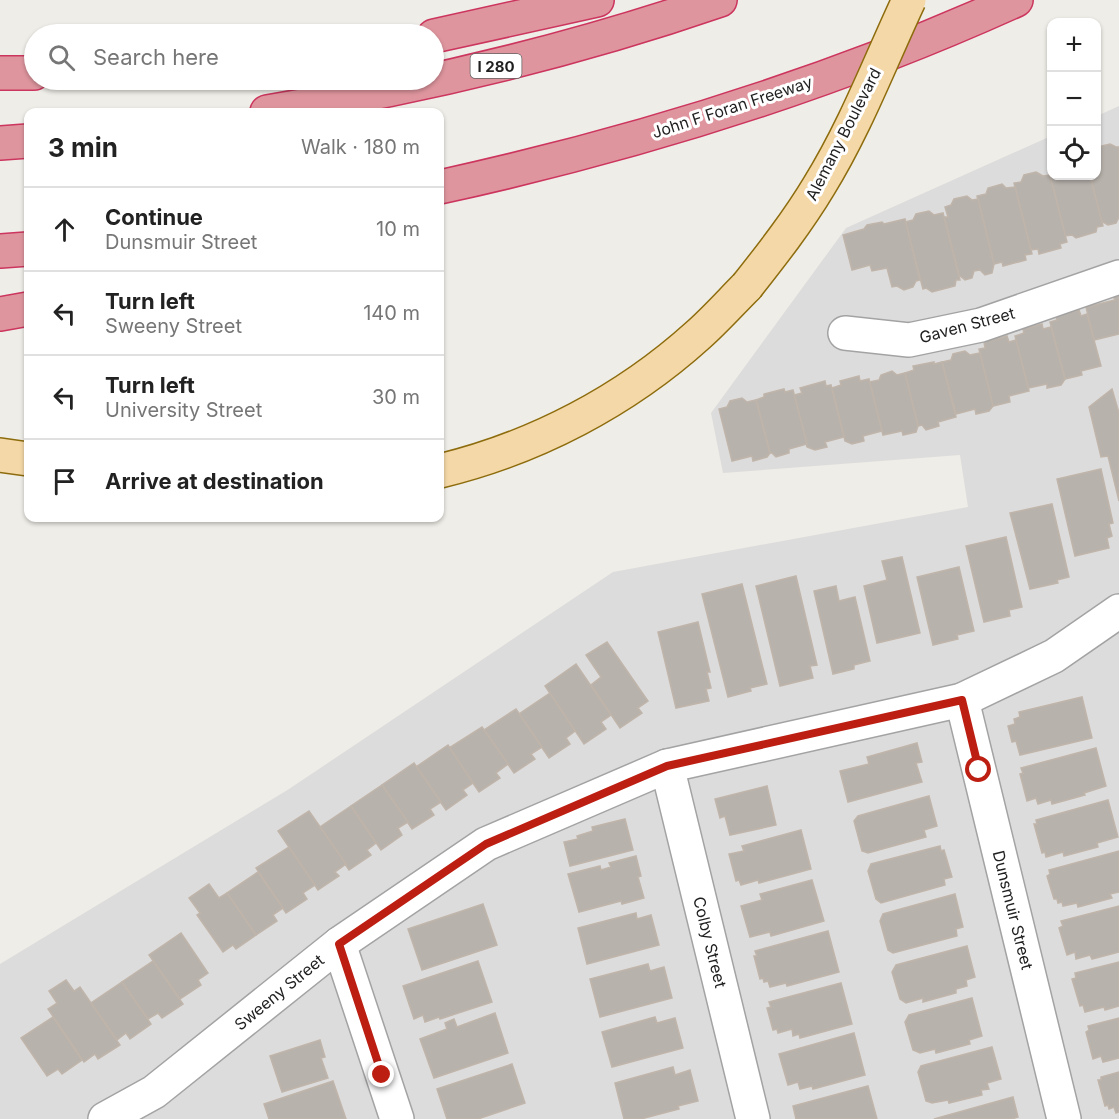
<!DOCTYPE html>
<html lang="en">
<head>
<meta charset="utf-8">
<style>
  :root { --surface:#fff; --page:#f2f2f2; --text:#222; --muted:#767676; --line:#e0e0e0 }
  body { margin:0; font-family:Inter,sans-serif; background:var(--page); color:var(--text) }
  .controls { position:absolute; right:18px; top:18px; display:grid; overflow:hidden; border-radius:12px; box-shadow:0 2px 4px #0004 }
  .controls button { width:54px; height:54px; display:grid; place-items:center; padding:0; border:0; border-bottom:2px solid var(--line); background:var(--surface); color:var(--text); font:30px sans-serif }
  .stop { position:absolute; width:18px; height:18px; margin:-14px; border:4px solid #bd1e12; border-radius:50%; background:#fff }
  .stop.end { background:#bd1e12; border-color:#fff; box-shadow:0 2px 6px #0008 }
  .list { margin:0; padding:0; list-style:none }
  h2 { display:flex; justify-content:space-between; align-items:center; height:78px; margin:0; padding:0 24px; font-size:26px }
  h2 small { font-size:20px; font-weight:400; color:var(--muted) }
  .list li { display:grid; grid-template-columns:39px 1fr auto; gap:18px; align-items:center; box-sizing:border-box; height:84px; padding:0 24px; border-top:2px solid var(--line) }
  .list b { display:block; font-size:22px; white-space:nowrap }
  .list p { margin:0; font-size:20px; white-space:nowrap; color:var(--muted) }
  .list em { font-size:20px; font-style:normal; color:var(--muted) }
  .icon { flex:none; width:33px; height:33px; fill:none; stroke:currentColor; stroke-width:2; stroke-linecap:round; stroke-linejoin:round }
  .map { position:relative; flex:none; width:1119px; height:1119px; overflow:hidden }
  .search { position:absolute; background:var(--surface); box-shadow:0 2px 4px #0004; left:24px; top:24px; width:420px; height:66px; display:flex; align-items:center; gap:15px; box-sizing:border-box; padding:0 21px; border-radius:33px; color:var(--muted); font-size:22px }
  .panel { position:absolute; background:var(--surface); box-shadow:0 2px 4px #0004; left:24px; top:108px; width:420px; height:414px; border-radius:12px }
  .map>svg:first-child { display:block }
  .residential { fill:#dddcdc }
  .building { fill:#b8b2ac; stroke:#c0b5aa; stroke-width:1.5 }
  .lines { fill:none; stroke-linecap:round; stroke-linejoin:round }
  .street-casing { stroke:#a3a3a3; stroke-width:36 }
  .primary-casing { stroke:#8d6c0d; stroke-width:36 }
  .highway-casing { stroke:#cc355e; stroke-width:36 }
  .street { stroke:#fff; stroke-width:33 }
  .primary { stroke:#f4d8a7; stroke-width:33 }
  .highway { stroke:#df959e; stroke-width:33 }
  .primary-bridge-casing { stroke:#8d6c0d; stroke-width:36; stroke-linecap:butt }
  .primary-bridge { stroke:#f4d8a7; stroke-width:33 }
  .route { stroke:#bd1e12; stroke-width:8 }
  .labels { text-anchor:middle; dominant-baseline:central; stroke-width:6; stroke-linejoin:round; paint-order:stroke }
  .shield { fill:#fff; stroke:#626262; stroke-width:1.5 }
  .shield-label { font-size:15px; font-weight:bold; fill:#1f1f1f }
  .street-label { font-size:16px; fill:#1f1f1f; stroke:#fff }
</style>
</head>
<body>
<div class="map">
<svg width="1119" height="1119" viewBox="0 0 1119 1119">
  <rect width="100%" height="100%" fill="#efede7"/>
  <polygon class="residential" points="1119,106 1119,1119 0,1119 0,964 289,789 613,572 968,507 960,455 723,473 711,413 846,228 1051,136 1052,176 1096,176 1097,116"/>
  <g class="building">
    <polygon points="1110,144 1116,147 1119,147 1119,217 1116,223 1108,225 1101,221 1090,176 1096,176 1097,147"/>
    <polygon points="1048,168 1052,168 1052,176 1090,176 1103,226 1097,227 1096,232 1076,238 1072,235 1065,236"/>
    <polygon points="1036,172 1043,176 1050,175 1067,242 1060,244 1061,248 1039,254 1038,249 1031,250 1014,183 1021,182 1024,175"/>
    <polygon points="1002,184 1006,188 1015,187 1032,254 1025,255 1026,260 1003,266 1002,262 994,264 977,196 986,194 988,188"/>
    <polygon points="967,196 972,200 978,199 994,264 992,273 985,275 980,270 974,271 972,278 965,280 959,275 944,217 948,217 945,207 951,205 954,199"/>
    <polygon points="929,211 934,215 943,213 960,280 956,280 955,286 932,292 926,288 923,289 905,222 913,220 916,214"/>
    <polygon points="905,219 920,280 916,281 913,287 904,290 897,286 892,287 887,268 872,271 870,265 852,270 843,235 864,229 867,225 882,222 884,224"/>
    <polygon points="1119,294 1119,334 1094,340 1086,307 1115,300 1113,296"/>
    <polygon points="1079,310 1081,316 1087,314 1101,366 1081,371 1082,375 1065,379 1050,322 1057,320 1056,316"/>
    <polygon points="1042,324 1043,329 1051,327 1065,379 1061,385 1047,388 1047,384 1028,388 1015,336 1024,333 1023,329"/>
    <polygon points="1007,336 1009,342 1016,340 1029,391 1009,396 1010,402 993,406 979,349 985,348 984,342"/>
    <polygon points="965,351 970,355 980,353 993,406 989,411 976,414 975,409 956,414 942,362 951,360 953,354"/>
    <polygon points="934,362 934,364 942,362 956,417 938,422 939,426 926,430 922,425 918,426 905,373 914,370 913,366"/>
    <polygon points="892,371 897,375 905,373 918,426 916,432 903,435 902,431 883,435 869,382 879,380 881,375"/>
    <polygon points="859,376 860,381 869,379 882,431 863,436 864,441 852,444 845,441 832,388 841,385 840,381"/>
    <polygon points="825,381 826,386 831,385 844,437 825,442 827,447 815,450 807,447 794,395 802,393 800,388"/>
    <polygon points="784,389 785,392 793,390 807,444 789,449 789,453 776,457 772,453 770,453 756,400 764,397 764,394"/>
    <polygon points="1112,389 1119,413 1119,501 1108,456 1101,457 1089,407"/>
    <polygon points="742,398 747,402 756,400 770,453 767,457 753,461 752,456 732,461 719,409 727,407 730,401"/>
    <polygon points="1101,469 1113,523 1109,524 1112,536 1107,538 1109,548 1075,556 1057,479"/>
    <polygon points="1052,504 1069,577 1057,580 1058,583 1030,589 1010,513"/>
    <polygon points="1006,537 1022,607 1009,610 1010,616 984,622 966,546"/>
    <polygon points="902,557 920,633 877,643 864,586 887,580 882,561"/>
    <polygon points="959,567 974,631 957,635 958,639 933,645 917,577"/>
    <polygon points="796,576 817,665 810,666 813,678 780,686 756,586"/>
    <polygon points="742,584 767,684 750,688 751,691 728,697 702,594"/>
    <polygon points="836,586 839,601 855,597 870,661 854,665 854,669 833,674 814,591"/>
    <polygon points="698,622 710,672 707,672 711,688 706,689 709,701 676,708 658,632"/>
    <polygon points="607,642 648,701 638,708 642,713 620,728 591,685 601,677 586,655"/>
    <polygon points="576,664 611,715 601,722 606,729 584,744 545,686"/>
    <polygon points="550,693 575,731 566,738 570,744 549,758 519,714"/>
    <polygon points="1082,697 1092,738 1020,755 1016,741 1012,742 1008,726 1015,724 1014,719 1020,717 1019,712"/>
    <polygon points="516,709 542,747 531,754 535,759 514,773 484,730"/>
    <polygon points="482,727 508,764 496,773 500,778 479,792 449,748"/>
    <polygon points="917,743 922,762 916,763 922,782 848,802 840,771 869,764 867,757"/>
    <polygon points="448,745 473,783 463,790 467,795 446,810 416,767"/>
    <polygon points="1096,748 1106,786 1084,793 1085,795 1052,804 1051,800 1038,804 1036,798 1027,801 1020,774 1023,773 1021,768"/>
    <polygon points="414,763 441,802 430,809 434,815 412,829 382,785"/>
    <polygon points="382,785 408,822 398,828 402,835 381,850 351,806"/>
    <polygon points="767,786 776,825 730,835 725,816 720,818 715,799"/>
    <polygon points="929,796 937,826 924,830 926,837 868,853 862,851 854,821 858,816"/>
    <polygon points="1108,800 1118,837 1097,843 1098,847 1064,856 1063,852 1046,857 1045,852 1042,853 1034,824 1037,824 1036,820"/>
    <polygon points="351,806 376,843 367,850 371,855 349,870 320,827"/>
    <polygon points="309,811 346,864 335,872 339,876 318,890 278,831"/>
    <polygon points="625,819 633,850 570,866 564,842 578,839 577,836 593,831 592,827"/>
    <polygon points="801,830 811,869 759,883 758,880 741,885 739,880 736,881 729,854 744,851 742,846"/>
    <polygon points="940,846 941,851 944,850 952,877 944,879 945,885 881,903 876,899 868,871 871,864"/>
    <polygon points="289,847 315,885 303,893 307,899 286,913 256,868"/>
    <polygon points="1119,851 1119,892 1110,894 1112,898 1078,907 1077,903 1063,906 1062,902 1058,903 1057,899 1054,899 1047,876 1050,874 1049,870"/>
    <polygon points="636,856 641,876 638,877 644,898 622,904 621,901 579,912 568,874 600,866 601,870 611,867 609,863"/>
    <polygon points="258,872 283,908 273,915 277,921 256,935 227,893"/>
    <polygon points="812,880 824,921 771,936 770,932 750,937 741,906 762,900 760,894"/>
    <polygon points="209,884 219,898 227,893 256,935 236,949 233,945 223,952 197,915 200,913 189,898"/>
    <polygon points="955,894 963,927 956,929 957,936 893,953 888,950 880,921 883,914"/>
    <polygon points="483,904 497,945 422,970 408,929"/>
    <polygon points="1119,906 1119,952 1092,959 1090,955 1076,959 1075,952 1067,955 1059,928 1063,926 1061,921"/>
    <polygon points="636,913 637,919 651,915 659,945 587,964 578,928"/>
    <polygon points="828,931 839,972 787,986 786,983 770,987 768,981 764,982 763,978 760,979 754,956 757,956 755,951"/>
    <polygon points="181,933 208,973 198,980 201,985 180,999 149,955"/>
    <polygon points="967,946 975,977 966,980 967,986 956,989 956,993 923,1002 923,998 906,1003 900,999 892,972 896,965"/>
    <polygon points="153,961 183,1004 162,1018 158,1013 148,1019 122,982"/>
    <polygon points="478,961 492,1002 440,1019 439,1017 425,1022 423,1015 414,1019 403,986"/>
    <polygon points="1119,962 1119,1006 1105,1010 1104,1007 1085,1012 1083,1005 1080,1006 1072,979 1076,978 1075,973"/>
    <polygon points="648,964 650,971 664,967 672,998 600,1017 590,979"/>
    <polygon points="66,980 74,991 80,987 120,1045 98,1059 95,1054 84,1062 48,1009 57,1003 49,991"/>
    <polygon points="122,982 151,1024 130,1039 126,1033 117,1040 91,1003"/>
    <polygon points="841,983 852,1024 800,1038 799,1034 793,1036 792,1029 778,1033 777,1029 773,1030 767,1008 771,1007 769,1002"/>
    <polygon points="972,998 982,1036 969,1040 970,1044 936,1053 935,1049 920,1053 913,1050 905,1022 909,1015"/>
    <polygon points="495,1013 508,1053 434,1078 420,1039 447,1029 445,1023 454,1019 457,1027"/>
    <polygon points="53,1017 82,1060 62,1074 58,1069 47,1076 21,1038"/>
    <polygon points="655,1017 657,1023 675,1018 683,1048 612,1067 602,1032"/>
    <polygon points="1119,1018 1119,1058 1103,1062 1101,1056 1093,1059 1086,1032 1089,1030 1088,1026"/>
    <polygon points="854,1033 865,1075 813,1089 812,1086 800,1089 798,1082 788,1085 779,1054"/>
    <polygon points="320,1040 325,1057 321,1058 328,1078 282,1092 270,1056"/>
    <polygon points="992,1047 1001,1079 987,1083 989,1089 981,1090 982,1095 949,1103 948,1100 932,1103 926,1101 918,1072 921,1066"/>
    <polygon points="512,1064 525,1103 478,1119 447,1119 437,1089"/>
    <polygon points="673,1067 675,1075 690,1070 698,1101 678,1106 679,1109 641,1119 624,1119 615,1083"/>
    <polygon points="1119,1072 1119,1112 1116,1113 1114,1107 1109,1109 1108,1105 1105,1106 1098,1080 1101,1080 1101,1077"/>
    <polygon points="333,1081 346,1119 269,1119 264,1104"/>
    <polygon points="868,1086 877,1119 796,1119 793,1106"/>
    <polygon points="1013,1097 1018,1117 1012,1119 934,1119"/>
  </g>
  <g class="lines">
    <defs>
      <g id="street">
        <polyline points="845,333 909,340 981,325 1119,277"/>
        <polyline points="962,700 1064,1119"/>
        <polyline points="667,766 753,1119"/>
        <polyline points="339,944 397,1119"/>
        <polyline points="105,1119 154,1092 339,944 486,844 667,766 962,700 1054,656 1119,611"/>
      </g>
      <g id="primary">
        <polyline points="0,455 28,459"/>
        <path d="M 440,471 C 535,448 625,401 698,335 C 715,320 731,302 747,286"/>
      </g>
      <g id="highway">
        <polyline points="434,36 597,0"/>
        <polyline points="0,73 34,73"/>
        <path d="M 267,112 C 421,87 572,51 720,0"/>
        <polyline points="0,143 28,141"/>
        <path d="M 440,187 C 636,144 833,83 1016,0"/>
        <polyline points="0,251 28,249"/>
        <polyline points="0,314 28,309"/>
      </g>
    </defs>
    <use href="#street" class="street-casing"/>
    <use href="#primary" class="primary-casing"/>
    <use href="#highway" class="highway-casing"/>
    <use href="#street" class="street"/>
    <use href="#primary" class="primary"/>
    <use href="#highway" class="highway"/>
    <defs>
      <path id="primary-bridge" d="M 747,286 C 773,253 798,221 819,186 C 855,128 880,62 909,0"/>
    </defs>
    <use href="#primary-bridge" class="primary-bridge-casing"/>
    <use href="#primary-bridge" class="primary-bridge"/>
  </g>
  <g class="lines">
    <polyline class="route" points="382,1075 339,944 486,844 667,766 962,700 979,770"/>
  </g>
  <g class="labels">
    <rect class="shield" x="470.5" y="54" width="51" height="24" rx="4.5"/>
    <g class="shield-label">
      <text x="496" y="66">I 280</text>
    </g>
    <g class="street-label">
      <text transform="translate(732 107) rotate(-18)">John F Foran Freeway</text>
      <text transform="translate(843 134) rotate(-63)">Alemany Boulevard</text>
      <text transform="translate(967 325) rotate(-15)">Gaven Street</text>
      <text transform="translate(1013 910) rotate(76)">Dunsmuir Street</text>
      <text transform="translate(710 942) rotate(76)">Colby Street</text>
      <text transform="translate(279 992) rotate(-39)">Sweeny Street</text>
    </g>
  </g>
</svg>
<div class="controls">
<button>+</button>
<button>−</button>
<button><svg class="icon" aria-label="locate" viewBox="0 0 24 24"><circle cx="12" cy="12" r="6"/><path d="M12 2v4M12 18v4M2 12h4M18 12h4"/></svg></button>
</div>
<div class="stop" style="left:979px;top:770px"></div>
<div class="stop end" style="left:382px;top:1075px"></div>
<div class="search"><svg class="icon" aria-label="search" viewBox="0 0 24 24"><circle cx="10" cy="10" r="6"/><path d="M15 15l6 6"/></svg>Search here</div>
<section class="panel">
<h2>3 min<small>Walk · 180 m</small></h2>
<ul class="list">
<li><svg class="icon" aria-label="ahead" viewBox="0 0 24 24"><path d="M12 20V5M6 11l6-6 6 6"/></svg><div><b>Continue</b><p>Dunsmuir Street</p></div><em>10 m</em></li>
<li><svg class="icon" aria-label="left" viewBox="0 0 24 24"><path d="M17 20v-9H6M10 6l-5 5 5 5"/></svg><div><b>Turn left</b><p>Sweeny Street</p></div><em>140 m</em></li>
<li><svg class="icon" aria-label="left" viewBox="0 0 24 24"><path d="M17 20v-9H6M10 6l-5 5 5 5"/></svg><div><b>Turn left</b><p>University Street</p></div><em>30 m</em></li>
<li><svg class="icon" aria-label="arrive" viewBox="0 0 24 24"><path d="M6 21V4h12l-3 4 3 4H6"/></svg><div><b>Arrive at destination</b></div></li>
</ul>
</section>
</div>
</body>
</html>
